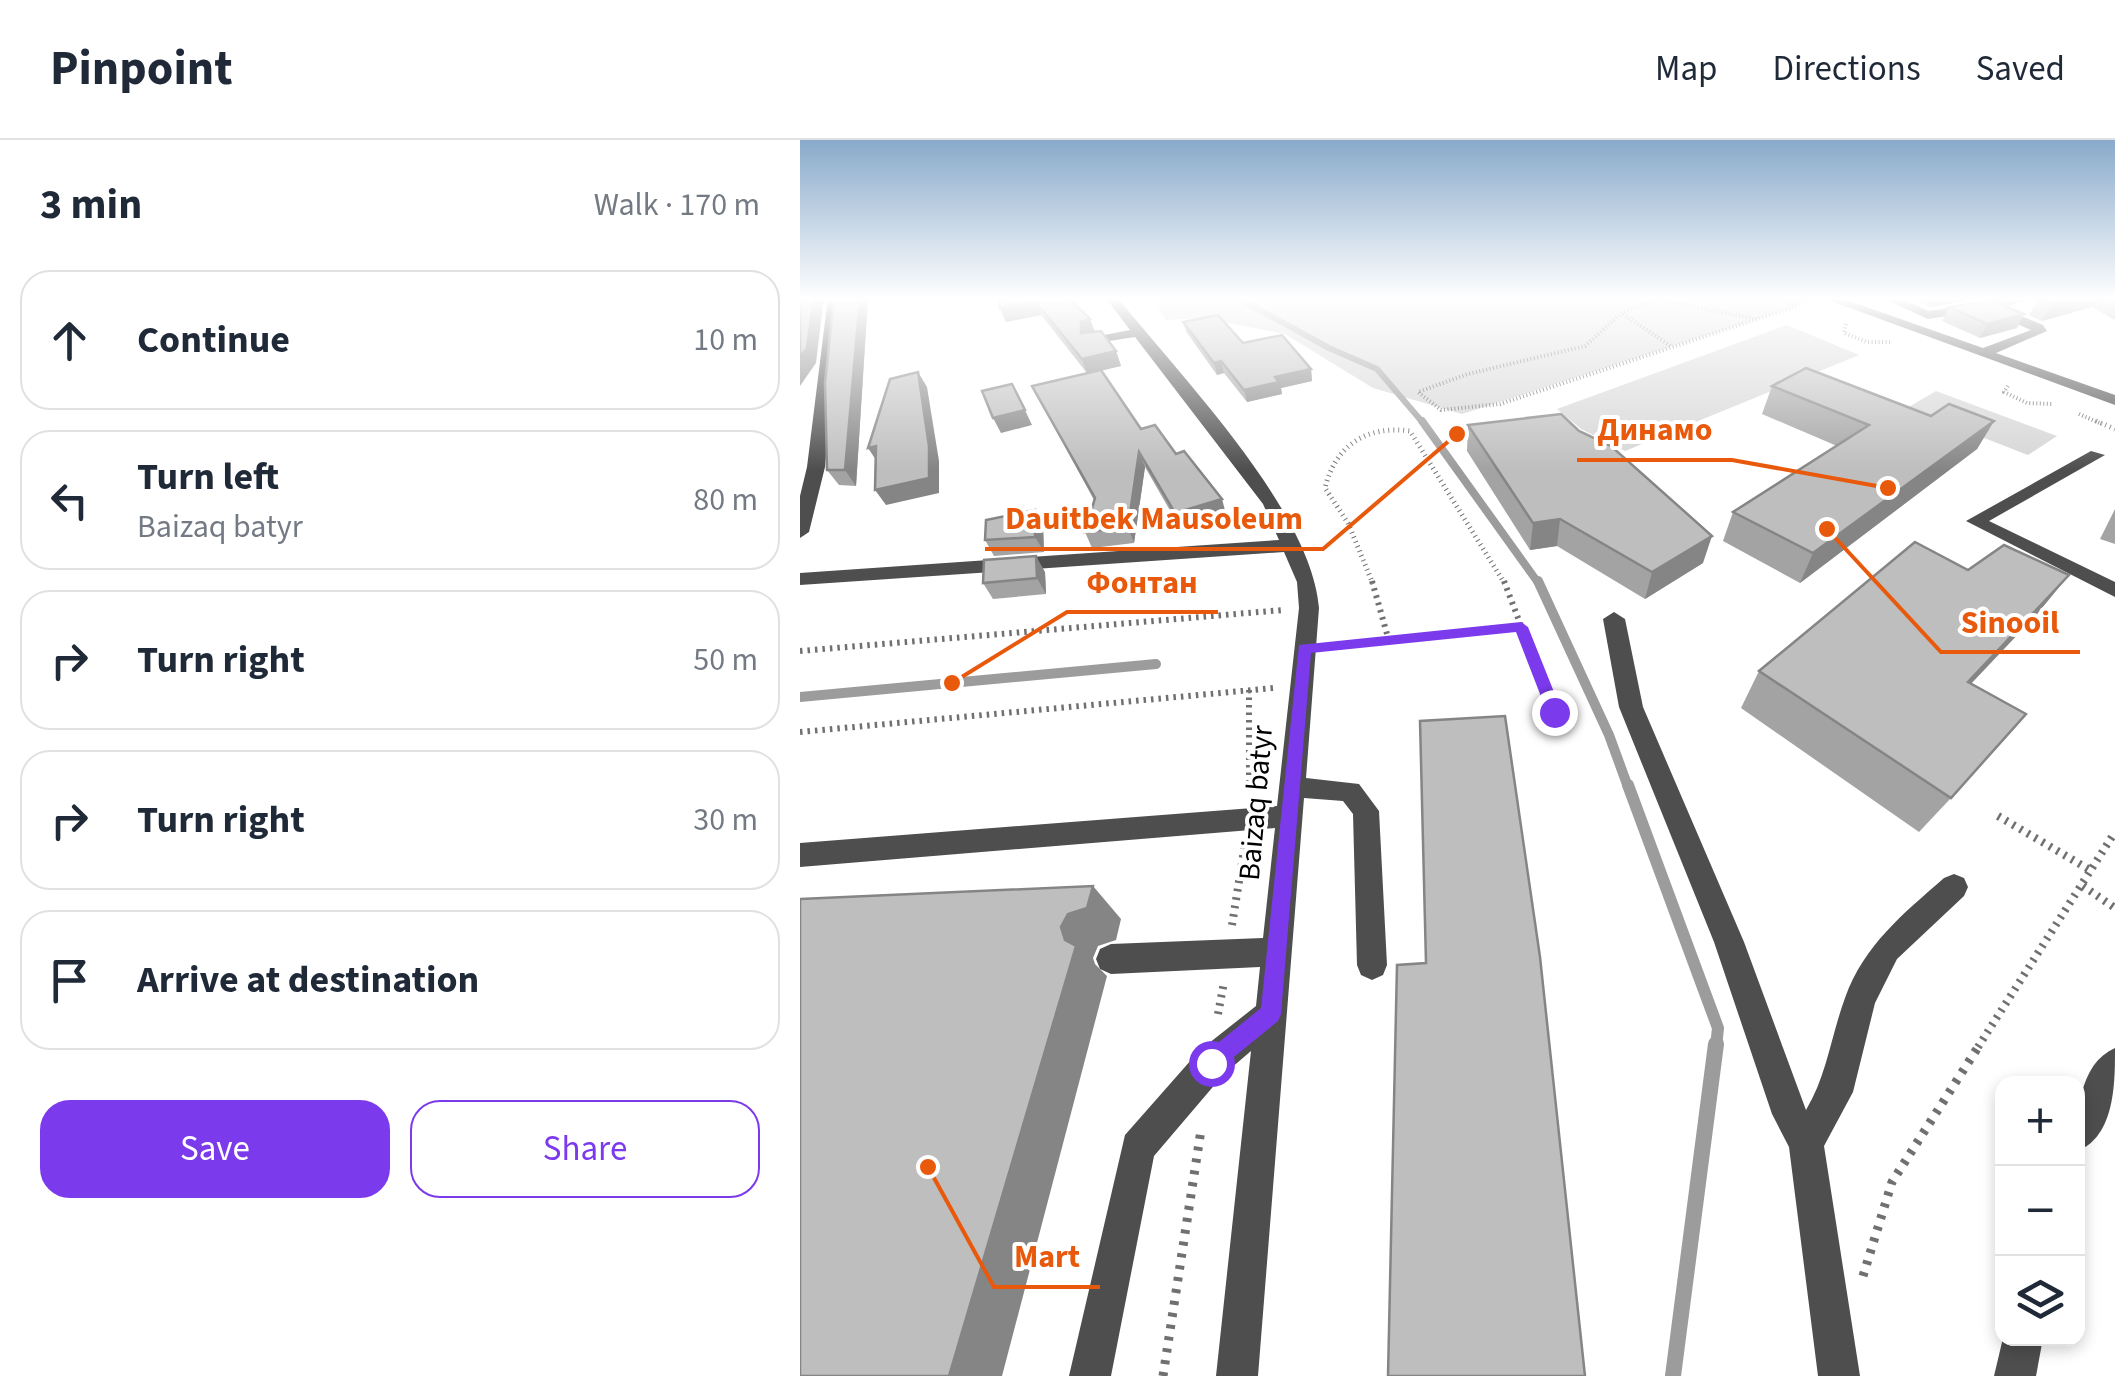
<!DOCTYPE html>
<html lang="en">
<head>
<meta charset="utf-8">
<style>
  :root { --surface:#fff; --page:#f6f6f7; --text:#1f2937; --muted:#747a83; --line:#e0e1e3; --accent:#7c3aed }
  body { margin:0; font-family:"Source Sans 3",sans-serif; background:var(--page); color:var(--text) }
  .controls { position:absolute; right:30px; bottom:30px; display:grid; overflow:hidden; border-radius:20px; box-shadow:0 5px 15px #0003 }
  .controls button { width:90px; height:90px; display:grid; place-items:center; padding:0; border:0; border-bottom:2px solid var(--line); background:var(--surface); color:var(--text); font:50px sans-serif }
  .stop { position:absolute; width:30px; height:30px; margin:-22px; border:8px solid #7c3aed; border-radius:50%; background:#fff }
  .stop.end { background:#7c3aed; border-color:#fff; box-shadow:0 2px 10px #0008 }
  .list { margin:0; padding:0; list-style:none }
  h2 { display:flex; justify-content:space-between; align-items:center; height:130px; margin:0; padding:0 40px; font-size:42px }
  h2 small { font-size:32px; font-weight:400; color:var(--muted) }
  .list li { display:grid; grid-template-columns:65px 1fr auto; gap:30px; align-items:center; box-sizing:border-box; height:140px; margin:0 20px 20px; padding:0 20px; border:2px solid var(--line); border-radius:30px }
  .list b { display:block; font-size:38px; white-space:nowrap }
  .list p { margin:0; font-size:32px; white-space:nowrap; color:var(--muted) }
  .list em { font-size:32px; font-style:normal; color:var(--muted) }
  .actions { display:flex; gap:20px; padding:30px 40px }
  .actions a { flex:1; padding:22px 0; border:2px solid var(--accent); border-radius:30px; text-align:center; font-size:35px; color:var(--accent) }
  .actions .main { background:var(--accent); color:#fff }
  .icon { flex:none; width:55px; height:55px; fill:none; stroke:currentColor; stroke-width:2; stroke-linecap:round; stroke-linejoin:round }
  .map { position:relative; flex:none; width:1315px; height:1236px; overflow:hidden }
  header { display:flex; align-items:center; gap:60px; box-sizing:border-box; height:140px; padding:0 50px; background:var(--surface); border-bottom:2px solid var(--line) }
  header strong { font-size:48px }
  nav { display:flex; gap:55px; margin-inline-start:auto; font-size:35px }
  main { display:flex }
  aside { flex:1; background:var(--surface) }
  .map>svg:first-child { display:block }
  .green { fill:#d5d5d5 }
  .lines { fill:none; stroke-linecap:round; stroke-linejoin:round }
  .stream-far4 { stroke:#9c9c9c; stroke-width:6 }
  .stream-far3 { stroke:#9c9c9c; stroke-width:8 }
  .stream-far2 { stroke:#9c9c9c; stroke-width:10 }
  .stream-far1 { stroke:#9c9c9c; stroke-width:12 }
  .stream { stroke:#9c9c9c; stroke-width:16 }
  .path-far4 { stroke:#707070; stroke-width:4; stroke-dasharray:1 2.5; stroke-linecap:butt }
  .path-far3 { stroke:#707070; stroke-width:5; stroke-dasharray:1 4; stroke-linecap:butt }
  .path-far2 { stroke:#707070; stroke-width:6; stroke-dasharray:2.5 5; stroke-linecap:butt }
  .path-far1 { stroke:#707070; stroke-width:8; stroke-dasharray:2.5 6; stroke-linecap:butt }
  .path { stroke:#707070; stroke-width:9; stroke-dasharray:4 8; stroke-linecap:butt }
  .minor { fill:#4e4e4e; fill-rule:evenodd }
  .wall { fill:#a3a3a3 }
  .shaded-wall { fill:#858585 }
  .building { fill:#bebebe; stroke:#858585; stroke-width:2.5 }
  .route { fill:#7c3aed }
  .labels { text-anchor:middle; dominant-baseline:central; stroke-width:8; stroke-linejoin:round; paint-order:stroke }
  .street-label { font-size:30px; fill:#000; stroke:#fff }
  .leader { fill:none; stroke:#e8590c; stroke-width:4 }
  .callout-dot { fill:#e8590c; stroke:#fff; stroke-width:4 }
  .callout-label { font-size:32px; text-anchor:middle; font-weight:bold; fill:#e8590c; stroke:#fff; stroke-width:8; stroke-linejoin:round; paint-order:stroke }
</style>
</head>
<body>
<header>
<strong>Pinpoint</strong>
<nav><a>Map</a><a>Directions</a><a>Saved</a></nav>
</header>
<main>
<aside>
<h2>3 min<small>Walk · 170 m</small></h2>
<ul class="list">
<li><svg class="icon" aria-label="ahead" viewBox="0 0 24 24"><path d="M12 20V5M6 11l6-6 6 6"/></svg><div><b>Continue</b></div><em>10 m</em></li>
<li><svg class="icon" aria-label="left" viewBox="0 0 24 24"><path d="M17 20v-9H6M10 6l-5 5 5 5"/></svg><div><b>Turn left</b><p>Baizaq batyr</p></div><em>80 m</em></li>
<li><svg class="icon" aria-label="right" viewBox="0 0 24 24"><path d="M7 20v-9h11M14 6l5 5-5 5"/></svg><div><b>Turn right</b></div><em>50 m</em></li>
<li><svg class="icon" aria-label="right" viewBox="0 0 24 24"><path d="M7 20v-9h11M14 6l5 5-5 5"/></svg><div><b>Turn right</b></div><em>30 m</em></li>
<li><svg class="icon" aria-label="arrive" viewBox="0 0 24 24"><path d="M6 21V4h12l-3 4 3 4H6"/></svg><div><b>Arrive at destination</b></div></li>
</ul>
<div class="actions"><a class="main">Save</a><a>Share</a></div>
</aside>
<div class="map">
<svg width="1315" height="1236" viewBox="0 0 1315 1236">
  <rect width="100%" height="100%" fill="#fff"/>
  <g class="green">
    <polygon points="352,157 998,157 1010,162 662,274 573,248 485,194 402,178 366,180"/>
    <polygon points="987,185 1059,215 825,311 781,289 757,269"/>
    <polygon points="1136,251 1257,296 1228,315 1107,268"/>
  </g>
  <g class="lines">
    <polyline class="stream-far4" points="436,157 529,208 577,229 624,284"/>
    <polyline class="stream-far3" points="622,281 739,444"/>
    <g class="stream-far2">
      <polyline points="738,441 809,595 828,647"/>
      <polyline points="0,557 356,524"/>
    </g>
    <polyline class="stream-far1" points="828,645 918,888 916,907"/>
    <polyline class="stream" points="873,1236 916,904"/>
    <g class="path-far4">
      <polyline points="861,157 823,172 785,206 668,234 618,252 641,270 700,264 997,166"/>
      <polyline points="972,157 998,166"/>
      <polyline points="860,160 957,179"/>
      <polyline points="823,174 872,207"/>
      <polyline points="1046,184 1044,193 1067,202 1090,202"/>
      <polyline points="1208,246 1204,252 1227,263 1253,264"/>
      <polyline points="1279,274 1302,284"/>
    </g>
    <g class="path-far3">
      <polyline points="1296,281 1315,289"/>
      <path d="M 573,444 L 548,383 L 525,348 C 535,306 566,285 610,291 L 705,444"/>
    </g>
    <g class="path-far2">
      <polyline points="572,441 589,501 721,487"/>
      <polyline points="704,441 754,573"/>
      <polyline points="531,506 589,501"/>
      <polyline points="0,511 483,470"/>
      <polyline points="449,550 449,647"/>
      <polyline points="0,592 474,548"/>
    </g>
    <g class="path-far1">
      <polyline points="449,645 449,651"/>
      <polyline points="1198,676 1290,730"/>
      <polyline points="1283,746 1315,768"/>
      <polyline points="432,785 445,704"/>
      <polyline points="418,874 424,842"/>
      <polyline points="1178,907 1315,692"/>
    </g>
    <g class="path">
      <polyline points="1063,1136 1092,1042 1180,904"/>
      <polyline points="363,1236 401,990"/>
    </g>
    <g class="minor">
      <polygon points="28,157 40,157 25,327 9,392 0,398 0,356 7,327"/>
      <path d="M 305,157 L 317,157 C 382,238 511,370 519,468 L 506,638 L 559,644 L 579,671 L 587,825 L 583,835 L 572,840 L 561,835 L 557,825 L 553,674 L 543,661 L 504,658 L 458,1236 L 416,1236 L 451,911 L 423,935 L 354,1016 L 311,1236 L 269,1236 L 325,995 L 399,911 L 456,866 L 460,827 L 311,834 L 300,829 L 296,819 L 300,809 L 311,804 L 463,798 L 475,688 L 0,727 L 0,703 L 477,666 L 499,468 L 497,442 L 484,412 L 0,445 L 0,433 L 479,400 L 463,364 L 335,197 L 289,204 L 289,198 L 330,190 Z"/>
      <polygon points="1020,157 1038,157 1183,208 1231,190 1185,170 1128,179 1080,157 1097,157 1129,171 1186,162 1243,185 1247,191 1196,213 1315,255 1315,265"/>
      <polygon points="1291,311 1305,315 1189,381 1315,442 1315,457 1166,381"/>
      <path d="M 814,472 L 825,479 L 843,567 L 944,802 L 1006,970 C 1027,935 1031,896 1045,858 C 1064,805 1103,774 1144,738 L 1154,734 L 1164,738 L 1168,747 L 1164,756 L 1097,819 L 1075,863 L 1053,952 L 1024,1006 L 1060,1236 L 1018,1236 L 989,1007 L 972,974 L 914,802 L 819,567 L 803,479 Z"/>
      <path d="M 1315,908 C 1315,943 1315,995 1278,1011 C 1276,977 1278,924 1315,908 Z"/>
      <polygon points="1203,1198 1243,1198 1236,1236 1194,1236"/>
    </g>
  </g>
  <g class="wall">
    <polygon points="34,157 68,157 56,346 39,345 27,330"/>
    <polygon points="268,157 290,179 295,192 316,211 321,226 301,230 341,289 376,314 426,374 380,388 345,327 334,403 292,408 285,392 294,360 232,246 287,233 241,175 206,182 200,168"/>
    <polygon points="1108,157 1231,157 1230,159 1207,166 1217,188 1180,198 1142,181 1149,167 1191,160 1185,158 1130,167"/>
    <polygon points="1243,157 1315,157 1315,180 1292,167 1242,181 1229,175 1239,158"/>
    <polygon points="383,182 511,229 512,241 481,248 482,254 447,262 424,233 417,235 387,193"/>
    <polygon points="972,246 1131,276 1194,281 1177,309 1000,443 923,401 933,372 1037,306 962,274"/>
    <polygon points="668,285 903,423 845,459 757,406 730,410 667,311"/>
    <polygon points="1315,369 1315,404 1300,399"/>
    <polygon points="243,386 244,412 194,416 185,400"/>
    <polygon points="245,432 246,454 193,459 183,443"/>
    <polygon points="1238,473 1171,544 1151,658 1119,692 941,568 959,531"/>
  </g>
  <g class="shaded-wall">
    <polygon points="14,157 24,157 16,223 0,246 0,217"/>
    <polygon points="60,157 68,157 56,346 45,330"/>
    <polygon points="1134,157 1186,157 1130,167"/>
    <polygon points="1212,157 1231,157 1230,159 1207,166"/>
    <polygon points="1278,157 1299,157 1292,167 1242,181 1252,164"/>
    <polygon points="236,162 241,175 206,182 200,168"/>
    <polygon points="1224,174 1217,188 1180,198 1187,184"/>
    <polygon points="290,179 295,193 281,193 281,182"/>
    <polygon points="316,211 321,226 287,234 282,219"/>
    <polygon points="421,221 424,233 417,235 414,223"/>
    <polygon points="511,229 512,241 481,248 482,254 447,262 444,250 475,237"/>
    <polygon points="118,232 127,247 139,321 139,353 86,365 75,350"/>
    <polygon points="225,270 232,285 201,293 193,278"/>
    <polygon points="1194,281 1177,309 1000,443 1013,413"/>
    <polygon points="76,306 78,323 68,308"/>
    <polygon points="339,312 345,327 334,403 328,387"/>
    <polygon points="422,359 426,374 380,388 375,373"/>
    <polygon points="235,370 243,386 244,412 235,397"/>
    <polygon points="760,379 757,406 730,410 733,383"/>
    <polygon points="912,396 903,423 845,459 852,432"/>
    <polygon points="236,416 245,432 246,454 237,438"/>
    <polygon points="1269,435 1238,473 1138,578 1168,542"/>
    <polygon points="293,746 321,779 316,800 298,806 293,818 295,824 307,836 202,1236 149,1236 265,800 261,787 268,774"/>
  </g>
  <g class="building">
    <polygon points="0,157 14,157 7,208 0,217"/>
    <polygon points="34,157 60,157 45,330 27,330 25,243"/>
    <polygon points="199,157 268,157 290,179 281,182 281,193 301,191 316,211 282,219 236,162 200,168"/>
    <polygon points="1243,157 1278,157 1252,164 1239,158"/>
    <polygon points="1192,160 1224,174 1187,184 1149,167"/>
    <polygon points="418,175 443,203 482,195 511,229 475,237 479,242 444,250 421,221 414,223 383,182"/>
    <polygon points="1006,228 1131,276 1149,264 1194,281 1013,413 933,372 1069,285 972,246"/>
    <polygon points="301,230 341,289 355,285 376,314 384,311 422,359 375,373 339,312 328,387 285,392 295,358 232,246"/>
    <polygon points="118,232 129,306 129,338 75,350 76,306 68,308 90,239"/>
    <polygon points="212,244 225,270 193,278 182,251"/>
    <polygon points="761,274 779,291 811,306 912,396 852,432 760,379 733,383 668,285"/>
    <polygon points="235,370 235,397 185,400 186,380"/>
    <polygon points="1115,402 1168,430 1204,405 1269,435 1168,542 1226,574 1151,658 959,531"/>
    <polygon points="236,416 237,438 183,443 184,420"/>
    <polygon points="705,576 740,817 785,1236 588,1236 597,825 626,823 620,581"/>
    <polygon points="293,746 287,768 268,774 261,787 265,800 276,806 149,1236 0,1236 0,759"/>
  </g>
  <linearGradient id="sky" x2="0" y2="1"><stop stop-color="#89aaca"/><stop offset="0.48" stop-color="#fff"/><stop offset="1" stop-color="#fff" stop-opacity="0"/></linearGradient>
  <rect width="1315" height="330" fill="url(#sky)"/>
  <polygon class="route" points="721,482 728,487 762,572 760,577 754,578 747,572 716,492 511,513 481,874 478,881 418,930 411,934 403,930 400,923 403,915 461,868 499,505"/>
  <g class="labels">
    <g class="street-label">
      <text transform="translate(456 663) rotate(-85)">Baizaq batyr</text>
    </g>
  </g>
  <path class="leader" d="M1088 348L932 320H777M657 294L523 409H185M152 543L267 472H418M1027 389L1141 512H1280M128 1027L194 1147H300"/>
  <g class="callout-dot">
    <circle cx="1088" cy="348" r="10"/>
    <circle cx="657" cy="294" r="10"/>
    <circle cx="152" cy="543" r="10"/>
    <circle cx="1027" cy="389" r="10"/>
    <circle cx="128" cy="1027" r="10"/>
  </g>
  <g class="callout-label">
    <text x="855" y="300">Динамо</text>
    <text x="354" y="389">Dauitbek Mausoleum</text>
    <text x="342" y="453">Фонтан</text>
    <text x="1210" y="493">Sinooil</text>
    <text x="247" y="1127">Mart</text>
  </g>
</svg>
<div class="controls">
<button>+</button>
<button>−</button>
<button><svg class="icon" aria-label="layers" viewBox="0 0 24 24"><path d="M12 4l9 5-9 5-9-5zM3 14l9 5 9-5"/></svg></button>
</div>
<div class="stop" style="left:411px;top:923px"></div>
<div class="stop end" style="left:754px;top:572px"></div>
</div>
</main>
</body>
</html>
